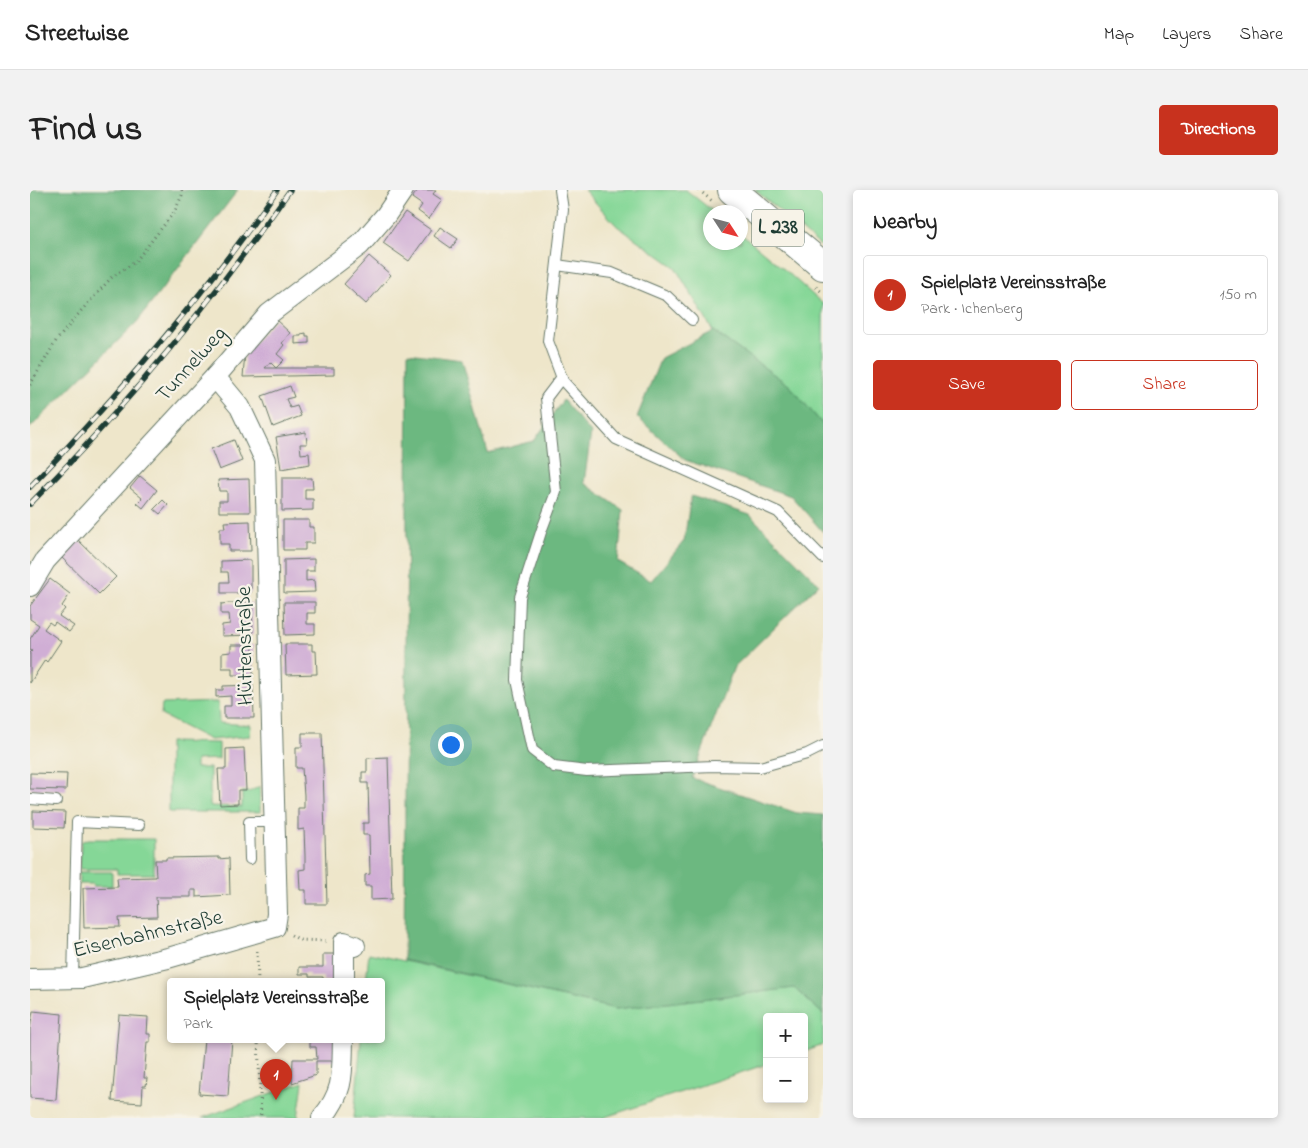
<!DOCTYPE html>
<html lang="en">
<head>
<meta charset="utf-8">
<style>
  :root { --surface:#fff; --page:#f2f2f2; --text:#222; --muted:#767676; --line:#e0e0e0; --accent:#c8321e }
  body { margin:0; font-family:"Indie Flower",sans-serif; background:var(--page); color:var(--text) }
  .controls { position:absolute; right:15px; bottom:15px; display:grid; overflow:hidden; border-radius:5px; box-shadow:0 2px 8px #0003 }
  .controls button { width:45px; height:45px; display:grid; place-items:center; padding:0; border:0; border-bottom:1px solid var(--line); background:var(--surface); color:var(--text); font:25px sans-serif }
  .compass { position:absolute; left:673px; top:15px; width:45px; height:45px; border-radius:50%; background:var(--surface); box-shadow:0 2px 8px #0003; rotate:126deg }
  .you { position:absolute; left:420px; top:554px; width:18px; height:18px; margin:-12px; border:4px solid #fff; border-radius:50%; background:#1a73e8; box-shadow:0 0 0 8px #1a73e833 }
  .badge { display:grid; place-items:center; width:32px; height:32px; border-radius:50%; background:var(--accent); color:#fff; font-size:16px; font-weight:700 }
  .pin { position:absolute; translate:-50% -41px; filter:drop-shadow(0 1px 2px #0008) }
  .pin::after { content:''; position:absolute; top:26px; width:18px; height:15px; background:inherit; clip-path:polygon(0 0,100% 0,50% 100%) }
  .popup { position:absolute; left:137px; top:788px; width:218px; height:65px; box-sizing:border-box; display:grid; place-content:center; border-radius:5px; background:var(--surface); filter:drop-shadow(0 1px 4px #0005); font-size:16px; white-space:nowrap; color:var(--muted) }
  .popup b { font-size:19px; color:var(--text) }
  .popup::after { content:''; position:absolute; left:50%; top:100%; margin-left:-10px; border:10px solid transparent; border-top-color:var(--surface) }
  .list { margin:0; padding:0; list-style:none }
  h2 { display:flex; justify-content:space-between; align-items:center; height:65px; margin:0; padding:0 20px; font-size:21px }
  h2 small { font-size:16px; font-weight:400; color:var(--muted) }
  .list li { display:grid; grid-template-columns:32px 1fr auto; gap:15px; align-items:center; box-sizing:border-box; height:80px; margin:0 10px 10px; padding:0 10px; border:1px solid var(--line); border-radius:5px }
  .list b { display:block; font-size:19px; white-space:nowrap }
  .list p { margin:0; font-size:16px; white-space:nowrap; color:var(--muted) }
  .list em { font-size:16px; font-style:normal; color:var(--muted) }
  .actions { display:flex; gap:10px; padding:15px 20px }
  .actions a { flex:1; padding:11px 0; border:1px solid var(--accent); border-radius:5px; text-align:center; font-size:18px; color:var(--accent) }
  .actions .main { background:var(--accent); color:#fff }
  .map { position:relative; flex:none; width:793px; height:928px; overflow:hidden; border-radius:5px }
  header { display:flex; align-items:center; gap:30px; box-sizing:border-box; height:70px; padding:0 25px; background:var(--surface); border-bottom:1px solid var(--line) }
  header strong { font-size:24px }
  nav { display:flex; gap:28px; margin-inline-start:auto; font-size:18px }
  .intro { display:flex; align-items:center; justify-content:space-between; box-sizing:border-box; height:120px; padding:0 30px }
  h1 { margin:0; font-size:35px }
  .button { padding:12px 22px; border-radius:5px; background:var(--accent); color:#fff; font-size:18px; font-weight:700 }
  main { display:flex; gap:30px; padding:0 30px }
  aside { flex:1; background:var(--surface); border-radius:5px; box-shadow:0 2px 8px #0003 }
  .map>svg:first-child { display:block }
  .green { fill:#85d797; stroke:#528a66 }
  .forest { fill:#6cb880; stroke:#467a5a }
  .building { fill:#d0aed5 }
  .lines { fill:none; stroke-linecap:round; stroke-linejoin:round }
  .lane-casing { stroke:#677868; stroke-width:12 }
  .street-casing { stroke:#677868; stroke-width:22 }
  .primary-casing { stroke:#677868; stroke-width:30 }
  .path { stroke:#677868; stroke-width:3; stroke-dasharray:1 4; stroke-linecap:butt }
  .lane { stroke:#fff; stroke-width:10 }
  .street { stroke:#fff; stroke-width:20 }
  .primary { stroke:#fff; stroke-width:28 }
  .rail-casing { stroke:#1f3d34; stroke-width:5.5 }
  .rail { stroke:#f7f3e8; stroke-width:4; stroke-dasharray:11; stroke-linecap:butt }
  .labels { text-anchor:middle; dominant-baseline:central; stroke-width:4.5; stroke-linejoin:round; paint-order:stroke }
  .shield { fill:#f7f3e8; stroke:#60746a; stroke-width:1 }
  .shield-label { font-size:21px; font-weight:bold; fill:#1f3d34 }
  .street-label { font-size:22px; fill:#1f3d34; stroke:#f7f3e8 }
</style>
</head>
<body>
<header>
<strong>Streetwise</strong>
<nav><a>Map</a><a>Layers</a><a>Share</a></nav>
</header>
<div class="intro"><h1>Find us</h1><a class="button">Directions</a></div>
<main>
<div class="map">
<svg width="793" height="928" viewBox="0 0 793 928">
  <rect width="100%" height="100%" fill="#f7f3e8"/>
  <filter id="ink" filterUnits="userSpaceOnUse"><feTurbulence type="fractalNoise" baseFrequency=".02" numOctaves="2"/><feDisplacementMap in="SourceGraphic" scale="10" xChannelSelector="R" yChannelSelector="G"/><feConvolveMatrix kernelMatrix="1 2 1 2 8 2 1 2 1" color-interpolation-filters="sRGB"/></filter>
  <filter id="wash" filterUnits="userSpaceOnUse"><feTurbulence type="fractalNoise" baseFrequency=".0096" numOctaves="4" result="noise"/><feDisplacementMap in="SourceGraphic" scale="20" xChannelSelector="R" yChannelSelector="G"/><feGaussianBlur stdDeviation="1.12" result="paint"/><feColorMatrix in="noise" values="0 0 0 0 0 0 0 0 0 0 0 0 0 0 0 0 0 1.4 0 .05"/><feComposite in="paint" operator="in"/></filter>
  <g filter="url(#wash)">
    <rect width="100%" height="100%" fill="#eee6ca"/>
    <g class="green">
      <polygon points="554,0 656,0 684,22 681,22 681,52 711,52 711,44 755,80 793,114 793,235 760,196 683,141 645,77 587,36"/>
      <polygon points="725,0 793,0 793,58"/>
      <polygon points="188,512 189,533 221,535 220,546 180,550 131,525 132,514"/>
      <polygon points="139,552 189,553 189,569 166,570 166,578 180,578 180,616 212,617 212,602 219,602 230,596 230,622 139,622"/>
      <polygon points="57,649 124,649 124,684 87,684 87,679 50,679 51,652"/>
      <polygon points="49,682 82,682 82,696 64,696 63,694 49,694"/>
      <polygon points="339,763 586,819 764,798 793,824 793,855 774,862 774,827 737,827 737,874 572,928 324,928 331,849 351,849 351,791 336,791"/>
      <polygon points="273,892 268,928 172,928"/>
    </g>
    <g class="forest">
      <polygon points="0,0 208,0 107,132 0,238"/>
      <polygon points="683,141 760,196 793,235 793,342 761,306 655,270 607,227 631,168"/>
      <polygon points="378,163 432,170 458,263 504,251 533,210 561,243 554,293 593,320 588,372 621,391 654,351 661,306 720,325 789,394 704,477 662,588 767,623 793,625 793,824 764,798 586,819 374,770"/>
    </g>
    <g id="blocks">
      <g class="building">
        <polygon points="388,0 406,0 403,4 412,10 399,29 388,21 392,15 382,8"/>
        <polygon points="375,22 401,40 379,71 353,53"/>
        <polygon points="410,37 428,49 421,58 404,46"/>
        <polygon points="339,66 361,85 336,114 314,94"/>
        <polygon points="245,129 260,143 252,153 254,155 247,164 254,170 246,178 240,172 235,178 304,178 304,185 213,187 215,163"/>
        <polygon points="276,143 276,146 279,146 279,153 265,154 265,146 271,146 271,144"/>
        <polygon points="260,196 264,207 256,209 260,218 267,216 271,226 243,237 232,206"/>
        <polygon points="276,242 277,254 270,254 271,264 279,263 280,274 251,279 246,247"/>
        <polygon points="204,250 212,271 189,280 181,259"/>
        <polygon points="110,286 127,300 113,318 107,313 112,308 100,298"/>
        <polygon points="252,288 282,288 283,299 275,299 275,309 283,309 283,320 252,321"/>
        <polygon points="219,289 220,322 189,322 189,311 197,311 197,301 189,301 188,290"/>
        <polygon points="133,310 138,315 130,324 124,319"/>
        <polygon points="253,330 279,330 279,337 284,337 284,353 275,353 275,360 253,360"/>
        <polygon points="220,331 221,361 199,361 199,354 190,354 190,338 195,338 194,332"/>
        <polygon points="46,348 86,387 69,404 29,365"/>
        <polygon points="284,369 284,381 276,381 276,391 284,390 285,402 254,403 254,370"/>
        <polygon points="221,370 221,403 191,403 191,392 199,392 198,382 191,382 191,371"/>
        <polygon points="20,389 40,404 32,416 35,419 29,426 44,436 39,442 25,432 23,435 19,432 14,439 31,451 17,472 15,470 0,493 0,463 2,461 0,460 0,449 9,435 0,429 0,416"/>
        <polygon points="254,412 285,412 285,423 277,423 277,434 285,434 285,444 255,445"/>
        <polygon points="199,413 222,413 223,445 192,446 192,435 200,434 199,424 191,424 191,414"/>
        <polygon points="255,454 282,454 282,461 286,461 287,484 256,485"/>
        <polygon points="201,455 223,455 223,485 202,485 202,478 192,478 192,463 201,462"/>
        <polygon points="223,495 224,528 194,528 194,516 201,516 201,506 186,507 186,500 193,500 193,496"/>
        <polygon points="272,543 292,543 297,714 276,714 276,700 270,700 269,680 275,679 275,666 274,639 268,640 268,618 274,618 274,605 272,578 266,578 266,557 272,557"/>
        <polygon points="214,558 216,600 208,600 208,614 190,615 188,579 196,579 196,559"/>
        <polygon points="358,567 362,709 341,710 341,696 335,696 335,685 340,684 339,645 333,645 333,633 339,633 338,593 332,593 332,582 337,582 337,568"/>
        <polygon points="0,583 37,584 36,600 0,599"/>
        <polygon points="3,621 35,622 34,638 3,637"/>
        <polygon points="189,667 189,669 199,668 200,705 166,707 166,700 161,700 161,707 126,707 127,727 89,728 90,737 54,738 53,698 88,697 87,688 126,687 125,670 136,670 136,668"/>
        <polygon points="293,764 307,764 307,791 293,791 293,787 279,787 279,784 269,784 269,777 293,777"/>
        <polygon points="3,821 32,824 26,910 0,908 0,839"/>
        <polygon points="89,825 118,827 117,844 120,844 120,852 117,852 114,888 117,888 116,896 113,896 112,913 82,911"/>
        <polygon points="174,849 202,849 198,906 169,904"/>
        <polygon points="280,849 307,849 307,871 286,871 286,885 262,893 263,869 287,869 286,857 280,857"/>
      </g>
    </g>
  </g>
  <g filter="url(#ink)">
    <use href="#blocks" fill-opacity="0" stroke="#677868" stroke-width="1"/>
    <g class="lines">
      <defs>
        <g id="lane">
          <polyline points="530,0 533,20 518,151 533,191 586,249 748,322 793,368"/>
          <polyline points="527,75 582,83 637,106 662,130"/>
          <polyline points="532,187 516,208 526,302 512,339 490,407 487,490 502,560 524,577 557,581 684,576 730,577 777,564 793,556"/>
          <polyline points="0,609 26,611"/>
          <polyline points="220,669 219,632 243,632"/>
          <polyline points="43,788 47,632 109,635"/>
        </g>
        <g id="street">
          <polyline points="0,396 15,371 185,187 239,124 330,55 356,25 373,0"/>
          <polyline points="0,789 52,788 138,768 245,737 247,724 235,270 210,217 185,187"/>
          <polyline points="314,791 314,752 325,756"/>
          <path d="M 292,928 C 315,901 312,882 313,849"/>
        </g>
        <polyline id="primary" points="702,0 793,76"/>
      </defs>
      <use href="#lane" class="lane-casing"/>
      <use href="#street" class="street-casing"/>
      <use href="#primary" class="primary-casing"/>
      <g class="path">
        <polyline points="669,0 682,11"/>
        <polyline points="786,97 793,103"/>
        <polyline points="0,195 26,151 51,121 82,87 105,72 145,21 152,5 152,0"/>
        <polyline points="261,745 270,750 296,751"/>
        <polyline points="227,761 228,791"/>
        <polyline points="228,849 231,928"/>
      </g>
      <use href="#lane" class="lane"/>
      <use href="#street" class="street"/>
      <use href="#primary" class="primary"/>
      <defs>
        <g id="rail">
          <path d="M 0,297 C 90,203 173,107 247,0"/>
          <path d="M 0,314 C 96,217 182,111 260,0"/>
        </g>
      </defs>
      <use href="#rail" class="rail-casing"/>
      <use href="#rail" class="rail"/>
    </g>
  </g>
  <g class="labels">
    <rect class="shield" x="722" y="19.5" width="52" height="37" rx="4"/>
    <g class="shield-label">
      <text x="748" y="38">L 238</text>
    </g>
    <g class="street-label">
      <text transform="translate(162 175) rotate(-48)">Tunnelweg</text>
      <text transform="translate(216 456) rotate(-91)">Hüttenstraße</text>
      <text transform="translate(118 745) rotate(-13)">Eisenbahnstraße</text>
    </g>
  </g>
</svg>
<div class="controls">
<button>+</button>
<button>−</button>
</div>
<svg class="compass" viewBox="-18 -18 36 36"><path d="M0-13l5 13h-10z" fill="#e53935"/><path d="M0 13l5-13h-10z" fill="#767676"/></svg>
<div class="you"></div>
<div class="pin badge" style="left:246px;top:910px">1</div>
<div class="popup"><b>Spielplatz Vereinsstraße</b>Park</div>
</div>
<aside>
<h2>Nearby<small></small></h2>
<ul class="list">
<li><span class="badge">1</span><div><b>Spielplatz Vereinsstraße</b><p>Park · Ichenberg</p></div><em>150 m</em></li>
</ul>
<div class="actions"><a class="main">Save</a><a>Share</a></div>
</aside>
</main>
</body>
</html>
